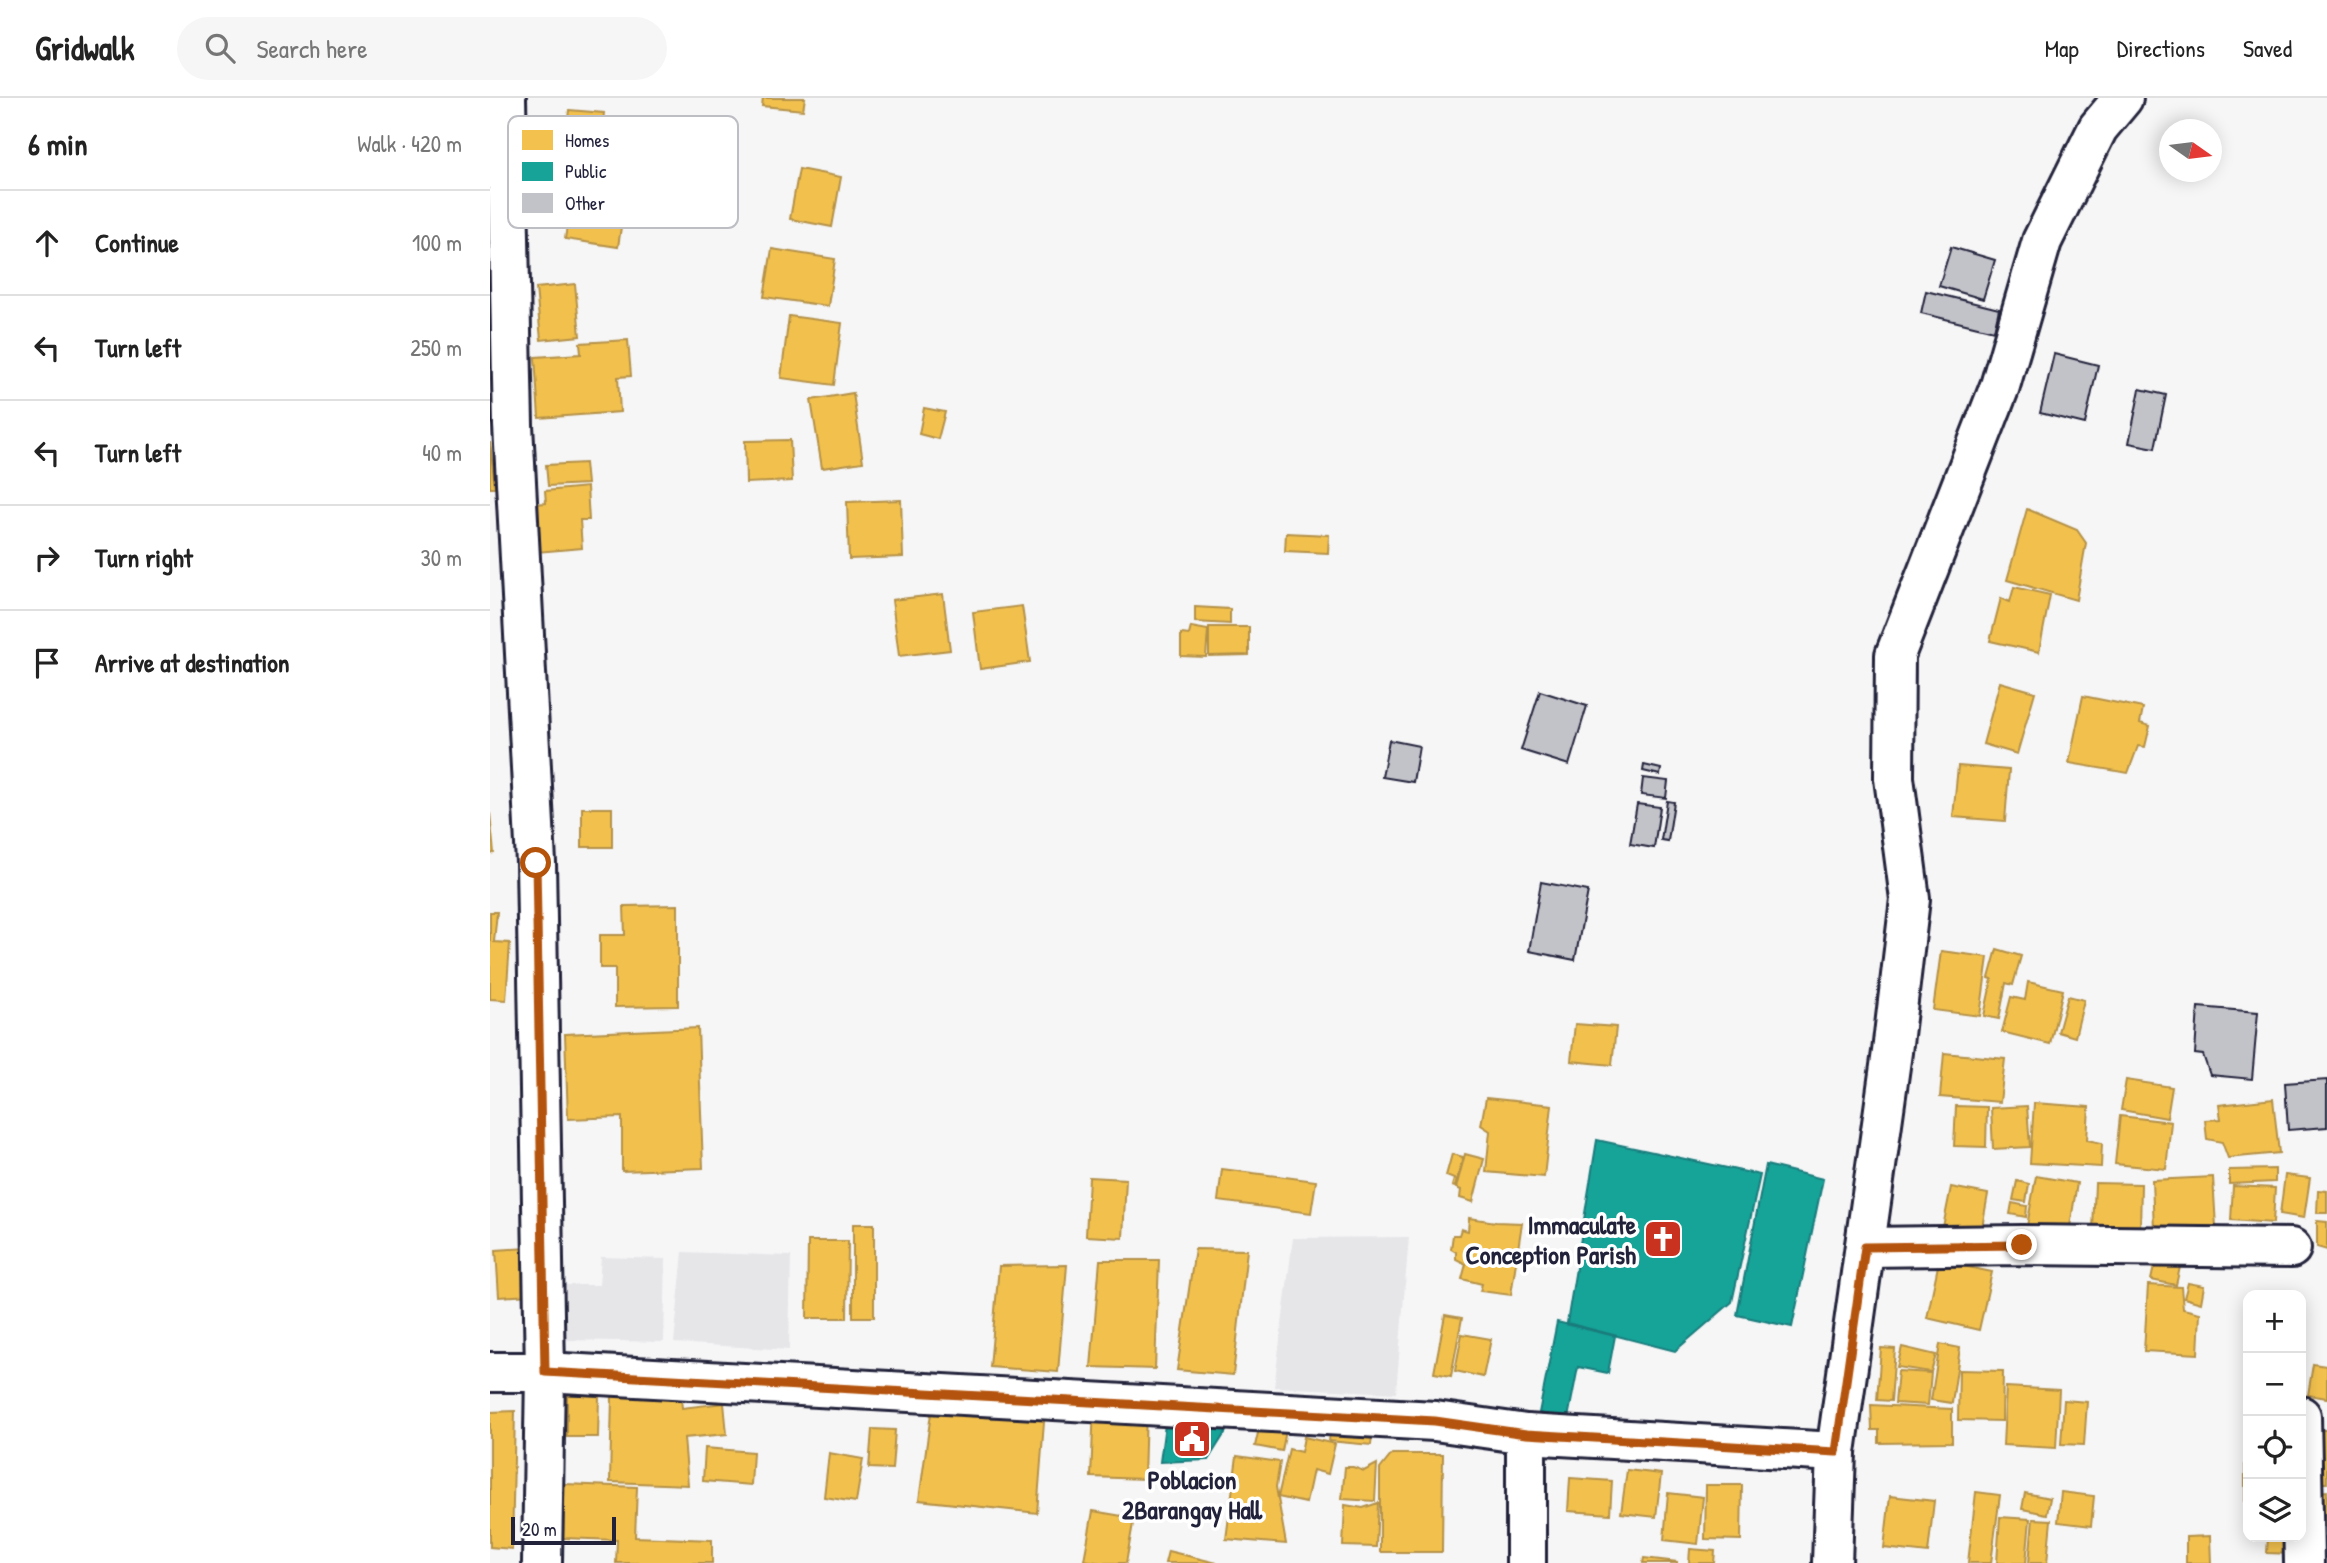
<!DOCTYPE html>
<html lang="en">
<head>
<meta charset="utf-8">
<style>
  :root { --surface:#fff; --page:#f6f6f6; --text:#222; --muted:#767676; --line:#e0e0e0 }
  body { margin:0; font-family:"Patrick Hand",sans-serif; background:var(--page); color:var(--text) }
  .controls { position:absolute; right:21px; bottom:21px; display:grid; overflow:hidden; border-radius:14px; box-shadow:0 4px 18px #0003 }
  .controls button { width:63px; height:63px; display:grid; place-items:center; padding:0; border:0; border-bottom:2px solid var(--line); background:var(--surface); color:var(--text); font:35px sans-serif }
  .compass { position:absolute; left:1669px; top:21px; width:63px; height:63px; border-radius:50%; background:var(--surface); box-shadow:0 4px 18px #0003; rotate:104deg }
  .scale { position:absolute; left:21px; bottom:18px; width:105px; box-sizing:border-box; padding-left:7px; border:4px solid #22223b; border-top:0; font-size:19px; line-height:24px; white-space:nowrap; color:#22223b; -webkit-text-stroke:5px #fff; paint-order:stroke }
  .stop { position:absolute; width:21px; height:21px; margin:-16px; border:5px solid #b45309; border-radius:50%; background:#fff }
  .stop.end { background:#b45309; border-color:#fff; box-shadow:0 2px 7px #0008 }
  .list { margin:0; padding:0; list-style:none }
  h2 { display:flex; justify-content:space-between; align-items:center; height:91px; margin:0; padding:0 28px; font-size:30px }
  h2 small { font-size:23px; font-weight:400; color:var(--muted) }
  .list li { display:grid; grid-template-columns:46px 1fr auto; gap:21px; align-items:center; box-sizing:border-box; height:105px; padding:0 28px; border-top:2px solid var(--line) }
  .list b { display:block; font-size:26px; white-space:nowrap }
  .list em { font-size:23px; font-style:normal; color:var(--muted) }
  .icon { flex:none; width:38px; height:38px; fill:none; stroke:currentColor; stroke-width:2; stroke-linecap:round; stroke-linejoin:round }
  .map { position:relative; flex:none; width:1837px; height:1465px; overflow:hidden }
  header { display:flex; align-items:center; gap:42px; box-sizing:border-box; height:98px; padding:0 35px; background:var(--surface); border-bottom:2px solid var(--line) }
  header strong { font-size:33px }
  nav { display:flex; gap:38px; margin-inline-start:auto; font-size:24px }
  .search { width:490px; height:63px; background:var(--page); display:flex; align-items:center; gap:18px; box-sizing:border-box; padding:0 24px; border-radius:38px; color:var(--muted); font-size:26px }
  main { display:flex }
  aside { flex:1; background:var(--surface) }
  .map>svg:first-child { display:block }
  .built { fill:#e6e6e9 }
  .homes { fill:#f2c14e; stroke:#b49148; stroke-width:2 }
  .public { fill:#17a398; stroke:#1a7c7c; stroke-width:2 }
  .building { fill:#c2c2c9; stroke:#22223b; stroke-width:2 }
  .lines { fill:none; stroke-linecap:round; stroke-linejoin:round }
  .minor-casing { stroke:#22223b; stroke-width:44 }
  .major-casing { stroke:#22223b; stroke-width:44 }
  .minor { stroke:#fff; stroke-width:38 }
  .major { stroke:#fff; stroke-width:38 }
  .route { stroke:#b45309; stroke-width:9 }
  .labels { text-anchor:middle; dominant-baseline:central; stroke-width:7; stroke-linejoin:round; paint-order:stroke }
  .poi-label { font-size:26px; font-weight:bold; fill:#22223b; stroke:#fff; text-anchor:end }
  .key { fill:#fff; stroke:#bdbdc4; stroke-width:2 }
  .key-label { font-size:19px; fill:#22223b }
</style>
</head>
<body>
<header>
<strong>Gridwalk</strong>
<div class="search"><svg class="icon" aria-label="search" viewBox="0 0 24 24"><circle cx="10" cy="10" r="6"/><path d="M15 15l6 6"/></svg>Search here</div>
<nav><a>Map</a><a>Directions</a><a>Saved</a></nav>
</header>
<main>
<aside>
<h2>6 min<small>Walk · 420 m</small></h2>
<ul class="list">
<li><svg class="icon" aria-label="ahead" viewBox="0 0 24 24"><path d="M12 20V5M6 11l6-6 6 6"/></svg><div><b>Continue</b></div><em>100 m</em></li>
<li><svg class="icon" aria-label="left" viewBox="0 0 24 24"><path d="M17 20v-9H6M10 6l-5 5 5 5"/></svg><div><b>Turn left</b></div><em>250 m</em></li>
<li><svg class="icon" aria-label="left" viewBox="0 0 24 24"><path d="M17 20v-9H6M10 6l-5 5 5 5"/></svg><div><b>Turn left</b></div><em>40 m</em></li>
<li><svg class="icon" aria-label="right" viewBox="0 0 24 24"><path d="M7 20v-9h11M14 6l5 5-5 5"/></svg><div><b>Turn right</b></div><em>30 m</em></li>
<li><svg class="icon" aria-label="arrive" viewBox="0 0 24 24"><path d="M6 21V4h12l-3 4 3 4H6"/></svg><div><b>Arrive at destination</b></div></li>
</ul>
</aside>
<div class="map">
<svg width="1837" height="1465" viewBox="0 0 1837 1465">
  <rect width="100%" height="100%" fill="#f6f6f7"/>
  <filter id="ink" filterUnits="userSpaceOnUse"><feTurbulence type="fractalNoise" baseFrequency=".0143" numOctaves="2"/><feDisplacementMap in="SourceGraphic" scale="14" xChannelSelector="R" yChannelSelector="G"/><feConvolveMatrix kernelMatrix="1 2 1 2 8 2 1 2 1" color-interpolation-filters="sRGB"/></filter>
  <g filter="url(#ink)">
    <g class="built">
      <polygon points="919,1139 906,1295 784,1289 803,1140"/>
      <polygon points="193,1154 301,1158 299,1252 184,1245"/>
      <polygon points="111,1159 176,1161 174,1244 75,1242 76,1187 109,1187"/>
    </g>
    <g class="homes">
      <polygon points="273,0 315,0 313,12 272,8"/>
      <polygon points="79,12 114,15 108,66 73,62"/>
      <polygon points="309,71 351,79 342,129 300,121"/>
      <polygon points="85,75 138,83 128,149 75,141"/>
      <polygon points="282,151 345,161 338,208 274,199"/>
      <polygon points="85,186 90,238 51,242 46,190"/>
      <polygon points="299,218 352,225 344,287 291,280"/>
      <polygon points="138,242 141,278 128,279 130,314 49,320 45,259 91,256 90,245"/>
      <polygon points="363,295 373,364 332,370 321,302"/>
      <polygon points="3,302 5,326 0,326 0,303"/>
      <polygon points="434,310 455,314 448,341 429,336"/>
      <polygon points="300,342 302,383 256,385 255,343"/>
      <polygon points="0,344 5,390 0,390"/>
      <polygon points="95,365 97,386 58,388 56,367"/>
      <polygon points="97,389 99,422 90,422 92,450 47,454 44,406 56,405 55,393"/>
      <polygon points="411,402 413,459 359,461 357,404"/>
      <polygon points="1537,411 1587,432 1596,445 1586,502 1517,482"/>
      <polygon points="796,435 839,437 838,455 795,453"/>
      <polygon points="1524,489 1560,497 1549,554 1500,543 1511,500 1520,504"/>
      <polygon points="453,496 460,552 409,558 402,502"/>
      <polygon points="532,508 540,564 490,571 483,514"/>
      <polygon points="705,509 740,511 740,526 705,524"/>
      <polygon points="701,529 718,532 716,559 691,558 691,536 699,537"/>
      <polygon points="719,529 759,529 759,557 719,558"/>
      <polygon points="1510,584 1545,594 1527,656 1493,646"/>
      <polygon points="1593,598 1653,610 1650,625 1660,628 1655,649 1648,648 1638,675 1579,665"/>
      <polygon points="1468,668 1519,672 1515,723 1463,719"/>
      <rect x="92" y="710" width="30" height="39"/>
      <polygon points="0,715 4,755 0,756"/>
      <polygon points="188,807 188,908 125,909 125,870 110,870 110,837 135,837 134,808"/>
      <polygon points="0,814 7,814 4,844 20,845 16,902 0,901"/>
      <polygon points="1507,851 1531,858 1523,887 1516,885 1509,921 1494,918 1502,881 1499,880"/>
      <polygon points="1451,853 1498,859 1490,918 1443,912"/>
      <polygon points="1538,884 1573,892 1560,946 1512,934 1521,899 1535,902"/>
      <polygon points="1578,898 1594,902 1585,939 1568,934"/>
      <polygon points="1085,926 1126,929 1122,967 1081,963"/>
      <polygon points="208,930 213,1070 132,1073 132,1019 78,1021 75,936"/>
      <polygon points="1454,955 1515,961 1510,1004 1450,999"/>
      <polygon points="1636,982 1682,989 1677,1020 1631,1012"/>
      <polygon points="996,1000 1062,1007 1054,1079 996,1074 1000,1033 991,1027"/>
      <polygon points="1783,1001 1789,1055 1738,1060 1732,1044 1717,1041 1715,1022 1731,1021 1729,1007"/>
      <polygon points="1544,1005 1599,1009 1597,1042 1612,1045 1611,1069 1540,1065"/>
      <polygon points="1466,1008 1497,1009 1496,1049 1464,1048"/>
      <polygon points="1537,1008 1540,1049 1503,1051 1501,1010"/>
      <polygon points="1630,1018 1681,1024 1676,1071 1625,1066"/>
      <polygon points="962,1056 973,1059 965,1089 962,1088 964,1081 956,1078"/>
      <polygon points="975,1056 994,1061 983,1104 970,1100 971,1092 966,1090"/>
      <polygon points="732,1071 826,1083 821,1115 728,1103"/>
      <polygon points="1785,1071 1785,1084 1739,1086 1739,1072"/>
      <polygon points="1795,1077 1820,1080 1814,1120 1790,1116"/>
      <polygon points="1546,1078 1587,1085 1579,1135 1537,1128"/>
      <polygon points="599,1079 636,1081 633,1140 596,1138"/>
      <polygon points="1723,1079 1726,1129 1664,1132 1662,1082"/>
      <polygon points="1527,1083 1539,1086 1536,1104 1523,1102"/>
      <polygon points="1605,1085 1651,1086 1650,1133 1603,1132"/>
      <polygon points="1743,1088 1785,1090 1783,1125 1741,1122"/>
      <polygon points="1461,1089 1498,1096 1490,1141 1452,1134"/>
      <polygon points="1828,1092 1837,1093 1837,1115 1827,1115"/>
      <polygon points="1522,1105 1537,1108 1536,1119 1520,1116"/>
      <polygon points="979,1120 1006,1124 1032,1125 1021,1197 990,1193 992,1186 972,1181 976,1166 966,1161 966,1154 961,1151 963,1137 969,1137 971,1131 978,1133"/>
      <polygon points="1827,1123 1837,1124 1837,1152 1827,1149"/>
      <rect x="363" y="1126" width="21" height="93"/>
      <polygon points="318,1143 358,1143 357,1220 317,1220"/>
      <polygon points="37,1150 39,1197 9,1199 6,1152"/>
      <polygon points="705,1151 757,1152 743,1277 687,1272"/>
      <polygon points="610,1162 669,1162 665,1271 601,1269"/>
      <polygon points="1449,1163 1502,1174 1489,1232 1437,1220"/>
      <polygon points="1665,1164 1690,1169 1686,1187 1661,1182"/>
      <polygon points="577,1167 568,1274 500,1269 509,1168"/>
      <polygon points="1698,1185 1714,1188 1711,1205 1694,1200"/>
      <polygon points="1658,1187 1691,1189 1693,1211 1710,1215 1708,1256 1654,1253"/>
      <polygon points="955,1217 972,1220 961,1278 944,1275"/>
      <polygon points="972,1236 1001,1241 993,1279 965,1273"/>
      <polygon points="1450,1246 1470,1250 1462,1305 1441,1302"/>
      <polygon points="1412,1249 1446,1257 1441,1274 1407,1269"/>
      <polygon points="1391,1250 1405,1251 1401,1303 1387,1302"/>
      <polygon points="1823,1266 1837,1268 1837,1300 1818,1297"/>
      <polygon points="1469,1272 1513,1273 1512,1323 1468,1322"/>
      <polygon points="1408,1273 1441,1275 1438,1307 1405,1305"/>
      <polygon points="1516,1289 1569,1292 1566,1350 1513,1347"/>
      <polygon points="190,1292 192,1310 234,1305 237,1336 194,1340 198,1387 120,1384 122,1298"/>
      <polygon points="77,1297 109,1297 108,1339 77,1339"/>
      <polygon points="1574,1302 1597,1304 1594,1347 1571,1346"/>
      <polygon points="1381,1307 1462,1311 1462,1344 1389,1345 1389,1332 1382,1332"/>
      <polygon points="442,1308 555,1311 547,1415 429,1402"/>
      <polygon points="604,1309 656,1311 654,1381 601,1379"/>
      <polygon points="25,1313 22,1451 0,1449 0,1314"/>
      <polygon points="771,1322 797,1327 792,1353 765,1348"/>
      <polygon points="841,1327 883,1330 881,1347 839,1343"/>
      <polygon points="382,1331 405,1332 402,1371 379,1370"/>
      <rect x="1830" y="1332" width="7" height="53"/>
      <polygon points="814,1339 845,1346 838,1376 823,1372 816,1405 788,1399 799,1351 811,1354"/>
      <rect x="1755" y="1339" width="3" height="69"/>
      <polygon points="215,1350 263,1354 261,1387 213,1383"/>
      <polygon points="339,1355 373,1361 366,1404 334,1399"/>
      <polygon points="902,1356 953,1356 952,1454 890,1454 890,1371"/>
      <polygon points="747,1358 790,1364 786,1389 796,1446 736,1441"/>
      <polygon points="887,1366 885,1403 852,1401 855,1369 863,1369 874,1373"/>
      <polygon points="1137,1372 1171,1376 1166,1419 1131,1415"/>
      <polygon points="1080,1380 1122,1383 1120,1416 1078,1413"/>
      <polygon points="75,1386 147,1389 145,1439 222,1442 222,1465 126,1465 127,1442 73,1440"/>
      <polygon points="1216,1387 1252,1387 1251,1442 1215,1441"/>
      <polygon points="1837,1393 1837,1429 1829,1429 1827,1394"/>
      <polygon points="1486,1394 1510,1397 1501,1465 1478,1465"/>
      <polygon points="1571,1394 1604,1398 1601,1428 1568,1424"/>
      <polygon points="1178,1395 1213,1399 1208,1446 1174,1442"/>
      <polygon points="1535,1395 1560,1400 1557,1416 1532,1411"/>
      <polygon points="1400,1398 1444,1403 1438,1455 1394,1450"/>
      <polygon points="888,1405 886,1449 853,1448 855,1407 873,1410"/>
      <polygon points="603,1413 644,1420 636,1465 612,1465 594,1462"/>
      <polygon points="1510,1419 1540,1421 1536,1465 1507,1465"/>
      <polygon points="1543,1421 1561,1422 1557,1465 1539,1465"/>
      <polygon points="1720,1438 1721,1465 1696,1465 1696,1439"/>
      <polygon points="1778,1439 1804,1439 1803,1456 1777,1455"/>
      <polygon points="1200,1451 1225,1453 1224,1465 1199,1465"/>
      <polygon points="678,1453 727,1465 675,1465"/>
      <polygon points="1154,1460 1187,1464 1187,1465 1153,1465"/>
    </g>
    <g class="public">
      <polygon points="1107,1042 1270,1077 1242,1204 1185,1253 1077,1225"/>
      <polygon points="1276,1067 1333,1081 1302,1229 1247,1217"/>
      <polygon points="1067,1224 1125,1238 1118,1275 1088,1269 1078,1320 1049,1315"/>
      <polygon points="677,1311 745,1319 718,1362 670,1364"/>
    </g>
    <g class="building">
      <polygon points="1461,149 1505,162 1493,201 1449,188"/>
      <polygon points="1436,193 1509,211 1504,233 1431,215"/>
      <polygon points="1564,256 1608,267 1595,326 1550,315"/>
      <polygon points="1650,291 1676,297 1665,350 1639,345"/>
      <polygon points="1050,593 1097,608 1079,667 1031,652"/>
      <polygon points="899,642 929,648 923,684 892,679"/>
      <polygon points="1154,667 1171,671 1170,677 1153,673"/>
      <polygon points="1153,680 1178,683 1176,700 1151,697"/>
      <polygon points="1177,703 1184,704 1178,743 1171,742"/>
      <polygon points="1147,706 1170,709 1164,750 1140,746"/>
      <polygon points="1051,784 1098,793 1085,862 1039,853"/>
      <polygon points="1708,909 1768,914 1762,981 1720,977 1713,957 1705,956"/>
      <polygon points="1837,982 1837,1029 1798,1032 1795,985"/>
    </g>
    <g class="lines">
      <defs>
        <g id="minor">
          <polyline points="1375,1149 1532,1147 1801,1150"/>
          <polyline points="0,1274 55,1274 945,1323 1036,1336 1346,1354"/>
          <polyline points="1811,1318 1814,1465"/>
          <polyline points="1036,1336 1036,1465"/>
          <polyline points="1342,1465 1346,1354 1402,954 1420,801 1404,680 1405,557 1510,288 1552,143 1608,30 1633,0"/>
        </g>
        <polyline id="major" points="16,0 23,327 46,765 55,1274 52,1465"/>
      </defs>
      <use href="#minor" class="minor-casing"/>
      <use href="#major" class="major-casing"/>
      <use href="#minor" class="minor"/>
      <use href="#major" class="major"/>
    </g>
  </g>
  <g class="lines" filter="url(#ink)">
    <polyline class="route" points="46,765 55,1274 945,1323 1036,1336 1346,1354 1375,1149 1532,1147"/>
  </g>
  <defs>
    <symbol id="church-square" viewBox="-11 -11 22 22"><rect x="-9" y="-9" width="18" height="18" rx="4" fill="#c8321e" stroke="#fff"/><path d="M-1.2-6h2.4v3.5h3.3v2.4h-3.3V6h-2.4V-.1h-3.3v-2.4h3.3Z" fill="#fff"/></symbol>
    <symbol id="civic-square" viewBox="-11 -11 22 22"><rect x="-9" y="-9" width="18" height="18" rx="4" fill="#c8321e" stroke="#fff"/><path d="M-.6-6.5H3V-4.5H.6V-3L4-1V1h2V6H-6V1h2V-1L-.6-3ZM-1.2 2.5V6h2.4V2.5Z" fill="#fff"/></symbol>
  </defs>
  <g fill-rule="evenodd">
    <use href="#church-square" x="1151" y="1119" width="44" height="44"/>
    <use href="#civic-square" x="680" y="1319" width="44" height="44"/>
  </g>
  <g class="labels">
    <g class="poi-label">
      <text x="1146" y="1126">Immaculate<tspan x="1146" dy="30">Conception Parish</tspan></text>
      <text x="702" y="1381" text-anchor="middle">Poblacion<tspan x="702" dy="30">2Barangay Hall</tspan></text>
    </g>
  </g>
  <rect x="18" y="18" width="230" height="112" rx="10" class="key"/>
  <rect x="32" y="32" width="31" height="20" fill="#f2c14e"/>
  <rect x="32" y="64" width="31" height="19" fill="#17a398"/>
  <rect x="32" y="95" width="31" height="20" fill="#c2c2c9"/>
  <g class="key-label">
    <text x="75" y="49">Homes</text>
    <text x="75" y="80">Public</text>
    <text x="75" y="112">Other</text>
  </g>
</svg>
<div class="controls">
<button>+</button>
<button>−</button>
<button><svg class="icon" aria-label="locate" viewBox="0 0 24 24"><circle cx="12" cy="12" r="6"/><path d="M12 2v4M12 18v4M2 12h4M18 12h4"/></svg></button>
<button><svg class="icon" aria-label="layers" viewBox="0 0 24 24"><path d="M12 4l9 5-9 5-9-5zM3 14l9 5 9-5"/></svg></button>
</div>
<svg class="compass" viewBox="-18 -18 36 36"><path d="M0-13l5 13h-10z" fill="#e53935"/><path d="M0 13l5-13h-10z" fill="#767676"/></svg>
<div class="scale">20 m</div>
<div class="stop" style="left:46px;top:765px"></div>
<div class="stop end" style="left:1532px;top:1147px"></div>
</div>
</main>
</body>
</html>
